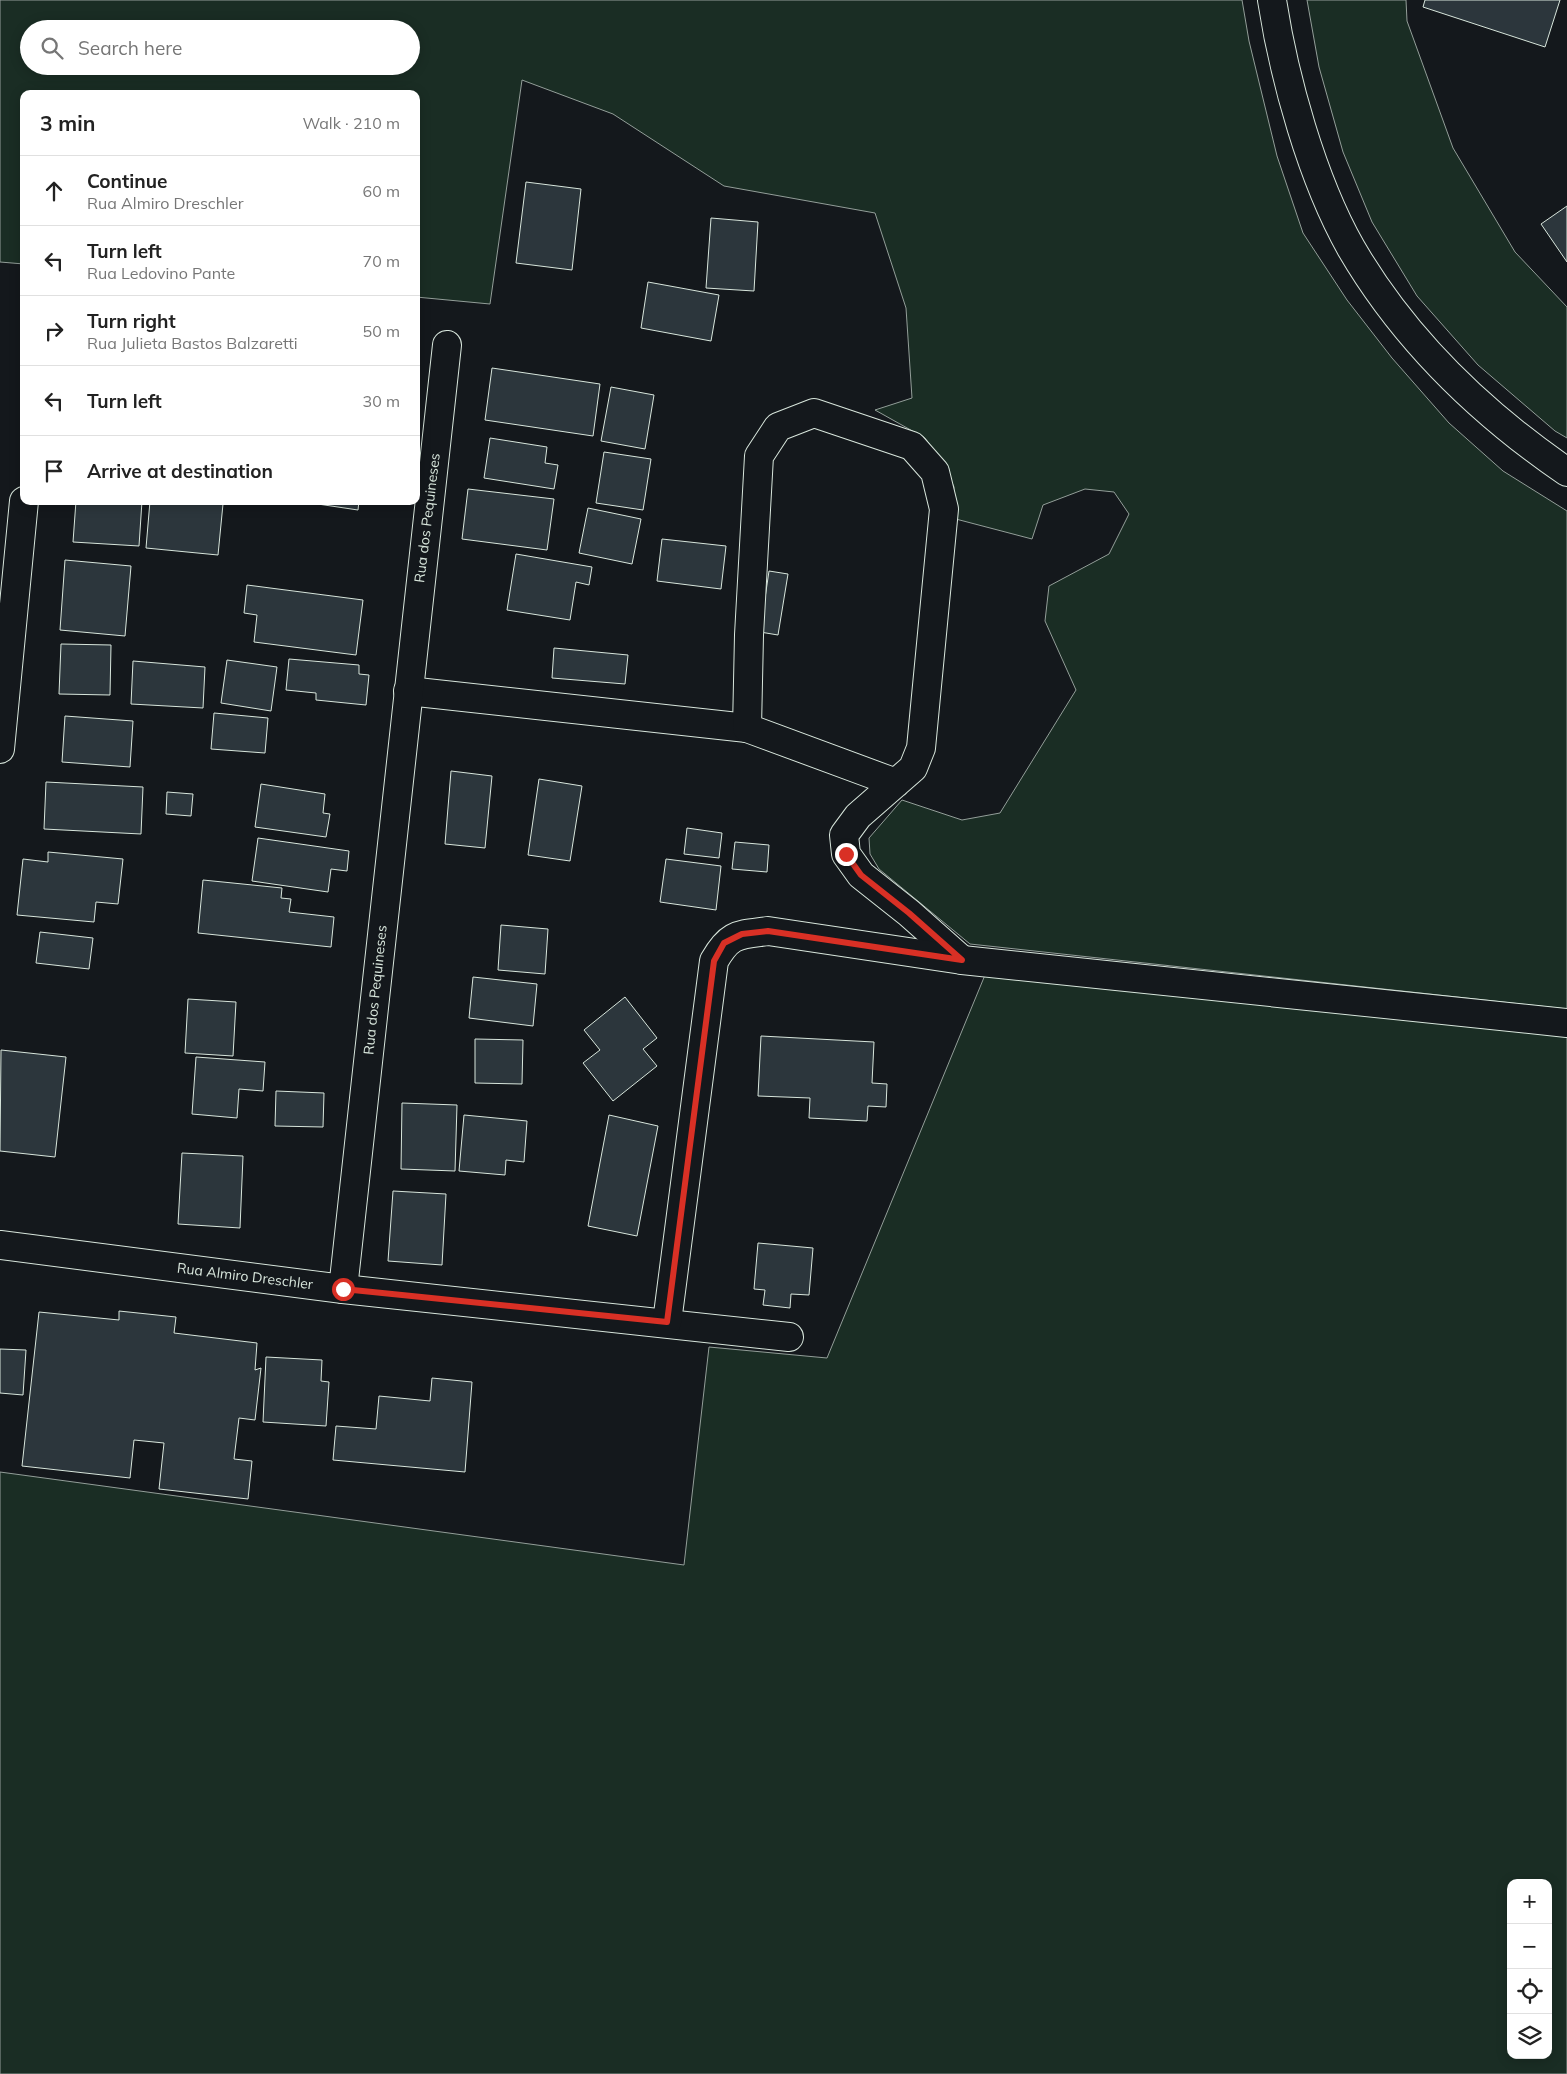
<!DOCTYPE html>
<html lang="en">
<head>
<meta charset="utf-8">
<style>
  :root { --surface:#fff; --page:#f2f2f2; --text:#222; --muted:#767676; --line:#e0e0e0 }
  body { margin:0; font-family:Mulish,sans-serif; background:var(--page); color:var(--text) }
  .controls { position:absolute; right:15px; bottom:15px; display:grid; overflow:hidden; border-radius:10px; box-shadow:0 2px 12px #0003 }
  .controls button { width:45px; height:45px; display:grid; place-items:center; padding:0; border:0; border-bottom:1px solid var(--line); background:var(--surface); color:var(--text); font:25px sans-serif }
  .stop { position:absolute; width:15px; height:15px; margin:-11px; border:4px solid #d93025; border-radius:50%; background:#fff }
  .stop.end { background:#d93025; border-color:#fff; box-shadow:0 1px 5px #0008 }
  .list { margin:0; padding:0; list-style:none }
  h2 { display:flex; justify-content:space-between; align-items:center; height:65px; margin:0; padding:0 20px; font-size:21px }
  h2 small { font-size:16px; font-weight:400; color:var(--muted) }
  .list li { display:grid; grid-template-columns:32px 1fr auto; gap:15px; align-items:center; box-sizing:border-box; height:70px; padding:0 20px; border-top:1px solid var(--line) }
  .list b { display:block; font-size:19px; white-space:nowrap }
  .list p { margin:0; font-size:16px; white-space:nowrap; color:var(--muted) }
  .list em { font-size:16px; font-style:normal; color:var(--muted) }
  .icon { flex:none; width:28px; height:28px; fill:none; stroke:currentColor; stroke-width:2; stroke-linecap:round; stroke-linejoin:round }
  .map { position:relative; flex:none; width:1567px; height:2074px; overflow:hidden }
  .search { position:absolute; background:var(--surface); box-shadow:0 2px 12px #0003; left:20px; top:20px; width:400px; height:55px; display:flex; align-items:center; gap:12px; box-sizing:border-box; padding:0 18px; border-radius:28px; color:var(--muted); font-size:19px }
  .panel { position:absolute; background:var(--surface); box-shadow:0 2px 12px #0003; left:20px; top:90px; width:400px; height:415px; border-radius:10px }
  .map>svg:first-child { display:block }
  .green { fill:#1a2d24; stroke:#939e99; fill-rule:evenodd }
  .building { fill:#2c363c; stroke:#d8e6dc }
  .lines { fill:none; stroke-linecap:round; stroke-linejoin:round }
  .minor-casing { stroke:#d8e6dc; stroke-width:30 }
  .major-casing { stroke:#d8e6dc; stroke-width:30 }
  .minor { stroke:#14181c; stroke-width:28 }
  .major { stroke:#14181c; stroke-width:28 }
  .route { stroke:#d93025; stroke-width:6 }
  .labels { text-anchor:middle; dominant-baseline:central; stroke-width:4; stroke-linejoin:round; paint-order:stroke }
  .street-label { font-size:14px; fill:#d8e6dc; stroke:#14181c }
</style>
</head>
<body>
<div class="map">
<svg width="1567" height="2074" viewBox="0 0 1567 2074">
  <rect width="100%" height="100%" fill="#14181c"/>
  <g class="green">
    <path d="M 0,0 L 1242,0 L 1249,41 L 1277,156 L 1303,233 L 1347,300 L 1392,358 L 1449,423 L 1503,471 L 1567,511 L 1567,1009 L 970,944 L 879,869 L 870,854 L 869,838 L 902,800 L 962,820 L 1000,813 L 1076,690 L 1045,621 L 1049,586 L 1109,554 L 1129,514 L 1114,492 L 1085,489 L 1043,505 L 1032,539 L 952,518 L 954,487 L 943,463 L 925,438 L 875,410 L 912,398 L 906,308 L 875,213 L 724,186 L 613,114 L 522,80 L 490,304 L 416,297 L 416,94 L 24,94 L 24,264 L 0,262 ZM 29,29 L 411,29 L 411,66 L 29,66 Z"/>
    <polygon points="1307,0 1406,0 1407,21 1453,148 1515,252 1567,307 1567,438 1555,431 1478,365 1417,296 1372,222 1343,152 1319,67"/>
    <path d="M 985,975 L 1567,1032 L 1567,2074 L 0,2074 L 0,1472 L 684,1565 L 709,1347 L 827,1358 ZM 1511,1883 L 1548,1883 L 1548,2055 L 1511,2055 Z"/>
  </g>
  <g class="building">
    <polygon points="1425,0 1560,0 1545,47 1423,7"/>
    <polygon points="526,182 581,189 572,270 516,263"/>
    <polygon points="1567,206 1567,262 1541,224"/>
    <polygon points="711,218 758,222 754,291 706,288"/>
    <polygon points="648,282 719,295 711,341 641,328"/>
    <polygon points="492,368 600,384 593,436 485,420"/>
    <polygon points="611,387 654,395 645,449 601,441"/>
    <polygon points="490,438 547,447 545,463 558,465 554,489 484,478"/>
    <polygon points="604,452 651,459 643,510 596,503"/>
    <polygon points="468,489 554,499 547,550 462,539"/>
    <polygon points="76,501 142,501 139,546 73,542"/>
    <polygon points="150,501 223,504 218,555 146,548"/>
    <polygon points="311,501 359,501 358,510 311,503"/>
    <polygon points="588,508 641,519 632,564 579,553"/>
    <polygon points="662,539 726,546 721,589 657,581"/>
    <polygon points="516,554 592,567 589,585 576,582 570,620 507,610"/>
    <polygon points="65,560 131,566 125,636 60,630"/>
    <polygon points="769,571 788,574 778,635 760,632"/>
    <polygon points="247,585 363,600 356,655 254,642 257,615 244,613"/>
    <polygon points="61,644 111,645 110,695 59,694"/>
    <polygon points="554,648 628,655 625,684 552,678"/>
    <polygon points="289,659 359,665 359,674 369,675 366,705 316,700 316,693 286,690"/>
    <polygon points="227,660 277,667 271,711 221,703"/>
    <polygon points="133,661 205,667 203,708 131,704"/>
    <polygon points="214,713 268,718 265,753 211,749"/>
    <polygon points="65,716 133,721 130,767 62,762"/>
    <polygon points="451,771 492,776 485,848 445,844"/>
    <polygon points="539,779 582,786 570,861 528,855"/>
    <polygon points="46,782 143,787 141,834 44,829"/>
    <polygon points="261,784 325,794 323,813 330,814 326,837 255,827"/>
    <polygon points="167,792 193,794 191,816 166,814"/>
    <polygon points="687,828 722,833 719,858 684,854"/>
    <polygon points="258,838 349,851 347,871 331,869 328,892 252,881"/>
    <polygon points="735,842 769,845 767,872 732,869"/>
    <polygon points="48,852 123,859 118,904 96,902 94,922 17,915 23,859 48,862"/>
    <polygon points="666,859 721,866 716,910 660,902"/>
    <polygon points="203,880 282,888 281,898 291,899 289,912 334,917 331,947 198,933"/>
    <polygon points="501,925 548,929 545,974 498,970"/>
    <polygon points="40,932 93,938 89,969 36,963"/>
    <polygon points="473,977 537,984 533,1026 469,1018"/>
    <polygon points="625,997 657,1038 643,1049 657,1066 613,1101 583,1063 600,1050 584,1030"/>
    <polygon points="188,999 236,1002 233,1056 185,1053"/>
    <polygon points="761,1036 874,1042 872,1083 887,1084 886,1107 868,1106 867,1121 809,1118 810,1098 758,1096"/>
    <polygon points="475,1039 523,1040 522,1084 475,1083"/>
    <polygon points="1,1050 66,1057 55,1157 0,1151"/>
    <polygon points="196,1057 265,1062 263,1091 239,1089 237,1118 192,1114"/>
    <polygon points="276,1091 324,1093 323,1127 275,1126"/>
    <polygon points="402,1103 457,1105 455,1171 401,1169"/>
    <polygon points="464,1115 527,1121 524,1162 506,1160 505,1175 459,1171"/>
    <polygon points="609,1115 658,1126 637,1236 588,1226"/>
    <polygon points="182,1153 243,1156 240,1228 178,1224"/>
    <polygon points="393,1191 446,1194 442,1265 388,1261"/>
    <polygon points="758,1243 813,1248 809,1295 791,1294 790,1308 763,1305 765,1290 754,1289"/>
    <polygon points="119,1311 176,1317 174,1333 257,1343 255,1370 261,1368 255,1420 239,1418 234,1459 252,1461 248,1499 159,1489 164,1443 134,1440 130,1478 22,1466 39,1312 119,1320"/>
    <polygon points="0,1349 26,1350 23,1395 0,1393"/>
    <polygon points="266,1357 322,1360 321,1381 329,1382 326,1426 263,1422"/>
    <polygon points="432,1378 472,1382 465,1472 333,1460 336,1426 376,1429 379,1396 430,1401"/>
  </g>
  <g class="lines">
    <defs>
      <g id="minor">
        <polyline points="408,691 747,728"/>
        <polyline points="0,749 24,501"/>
        <polyline points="896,783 747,728 749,635 759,456 778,427 814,413 912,446 935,472 944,509 921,748 913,768 858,816 844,835 846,854 861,875 909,913 962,960"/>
        <polyline points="0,1245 343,1289 789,1337"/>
        <polyline points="343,1289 447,345"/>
        <path d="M 667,1322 L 714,961 C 730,933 738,935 768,931 L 962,960 L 1567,1023"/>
      </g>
      <path id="major" d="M 1272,0 C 1284,78 1312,179 1351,248 C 1404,339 1481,413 1567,472"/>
    </defs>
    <use href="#minor" class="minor-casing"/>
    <use href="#major" class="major-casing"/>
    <use href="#minor" class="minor"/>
    <use href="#major" class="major"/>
  </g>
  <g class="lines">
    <polyline class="route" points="343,1289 667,1322 714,961 724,943 742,934 768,931 962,960 909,913 861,875 846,854"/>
  </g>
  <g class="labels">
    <g class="street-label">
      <text transform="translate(427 518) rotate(-83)">Rua dos Pequineses</text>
      <text transform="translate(375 990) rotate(-84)">Rua dos Pequineses</text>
      <text transform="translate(245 1276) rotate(7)">Rua Almiro Dreschler</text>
    </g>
  </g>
</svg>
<div class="controls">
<button>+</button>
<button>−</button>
<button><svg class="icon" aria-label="locate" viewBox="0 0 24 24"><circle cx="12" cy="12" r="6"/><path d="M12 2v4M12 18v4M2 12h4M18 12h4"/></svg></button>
<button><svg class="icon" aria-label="layers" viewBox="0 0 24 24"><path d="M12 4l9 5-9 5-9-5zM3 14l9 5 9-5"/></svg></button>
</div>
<div class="stop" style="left:343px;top:1289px"></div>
<div class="stop end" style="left:846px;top:854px"></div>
<div class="search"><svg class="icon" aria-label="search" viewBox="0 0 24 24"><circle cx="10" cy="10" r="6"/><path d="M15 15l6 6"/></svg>Search here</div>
<section class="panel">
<h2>3 min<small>Walk · 210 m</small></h2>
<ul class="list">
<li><svg class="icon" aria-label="ahead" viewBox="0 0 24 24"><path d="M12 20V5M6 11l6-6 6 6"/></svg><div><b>Continue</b><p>Rua Almiro Dreschler</p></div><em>60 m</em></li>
<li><svg class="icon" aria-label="left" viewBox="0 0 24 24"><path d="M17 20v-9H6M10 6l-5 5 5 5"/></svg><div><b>Turn left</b><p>Rua Ledovino Pante</p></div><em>70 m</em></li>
<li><svg class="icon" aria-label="right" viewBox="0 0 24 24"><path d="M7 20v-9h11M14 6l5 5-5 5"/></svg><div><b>Turn right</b><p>Rua Julieta Bastos Balzaretti</p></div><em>50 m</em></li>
<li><svg class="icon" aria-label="left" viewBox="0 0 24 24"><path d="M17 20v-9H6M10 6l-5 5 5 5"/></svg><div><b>Turn left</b></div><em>30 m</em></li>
<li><svg class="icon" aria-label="arrive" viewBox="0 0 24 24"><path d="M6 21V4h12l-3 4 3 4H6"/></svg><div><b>Arrive at destination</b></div></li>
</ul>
</section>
</div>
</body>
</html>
